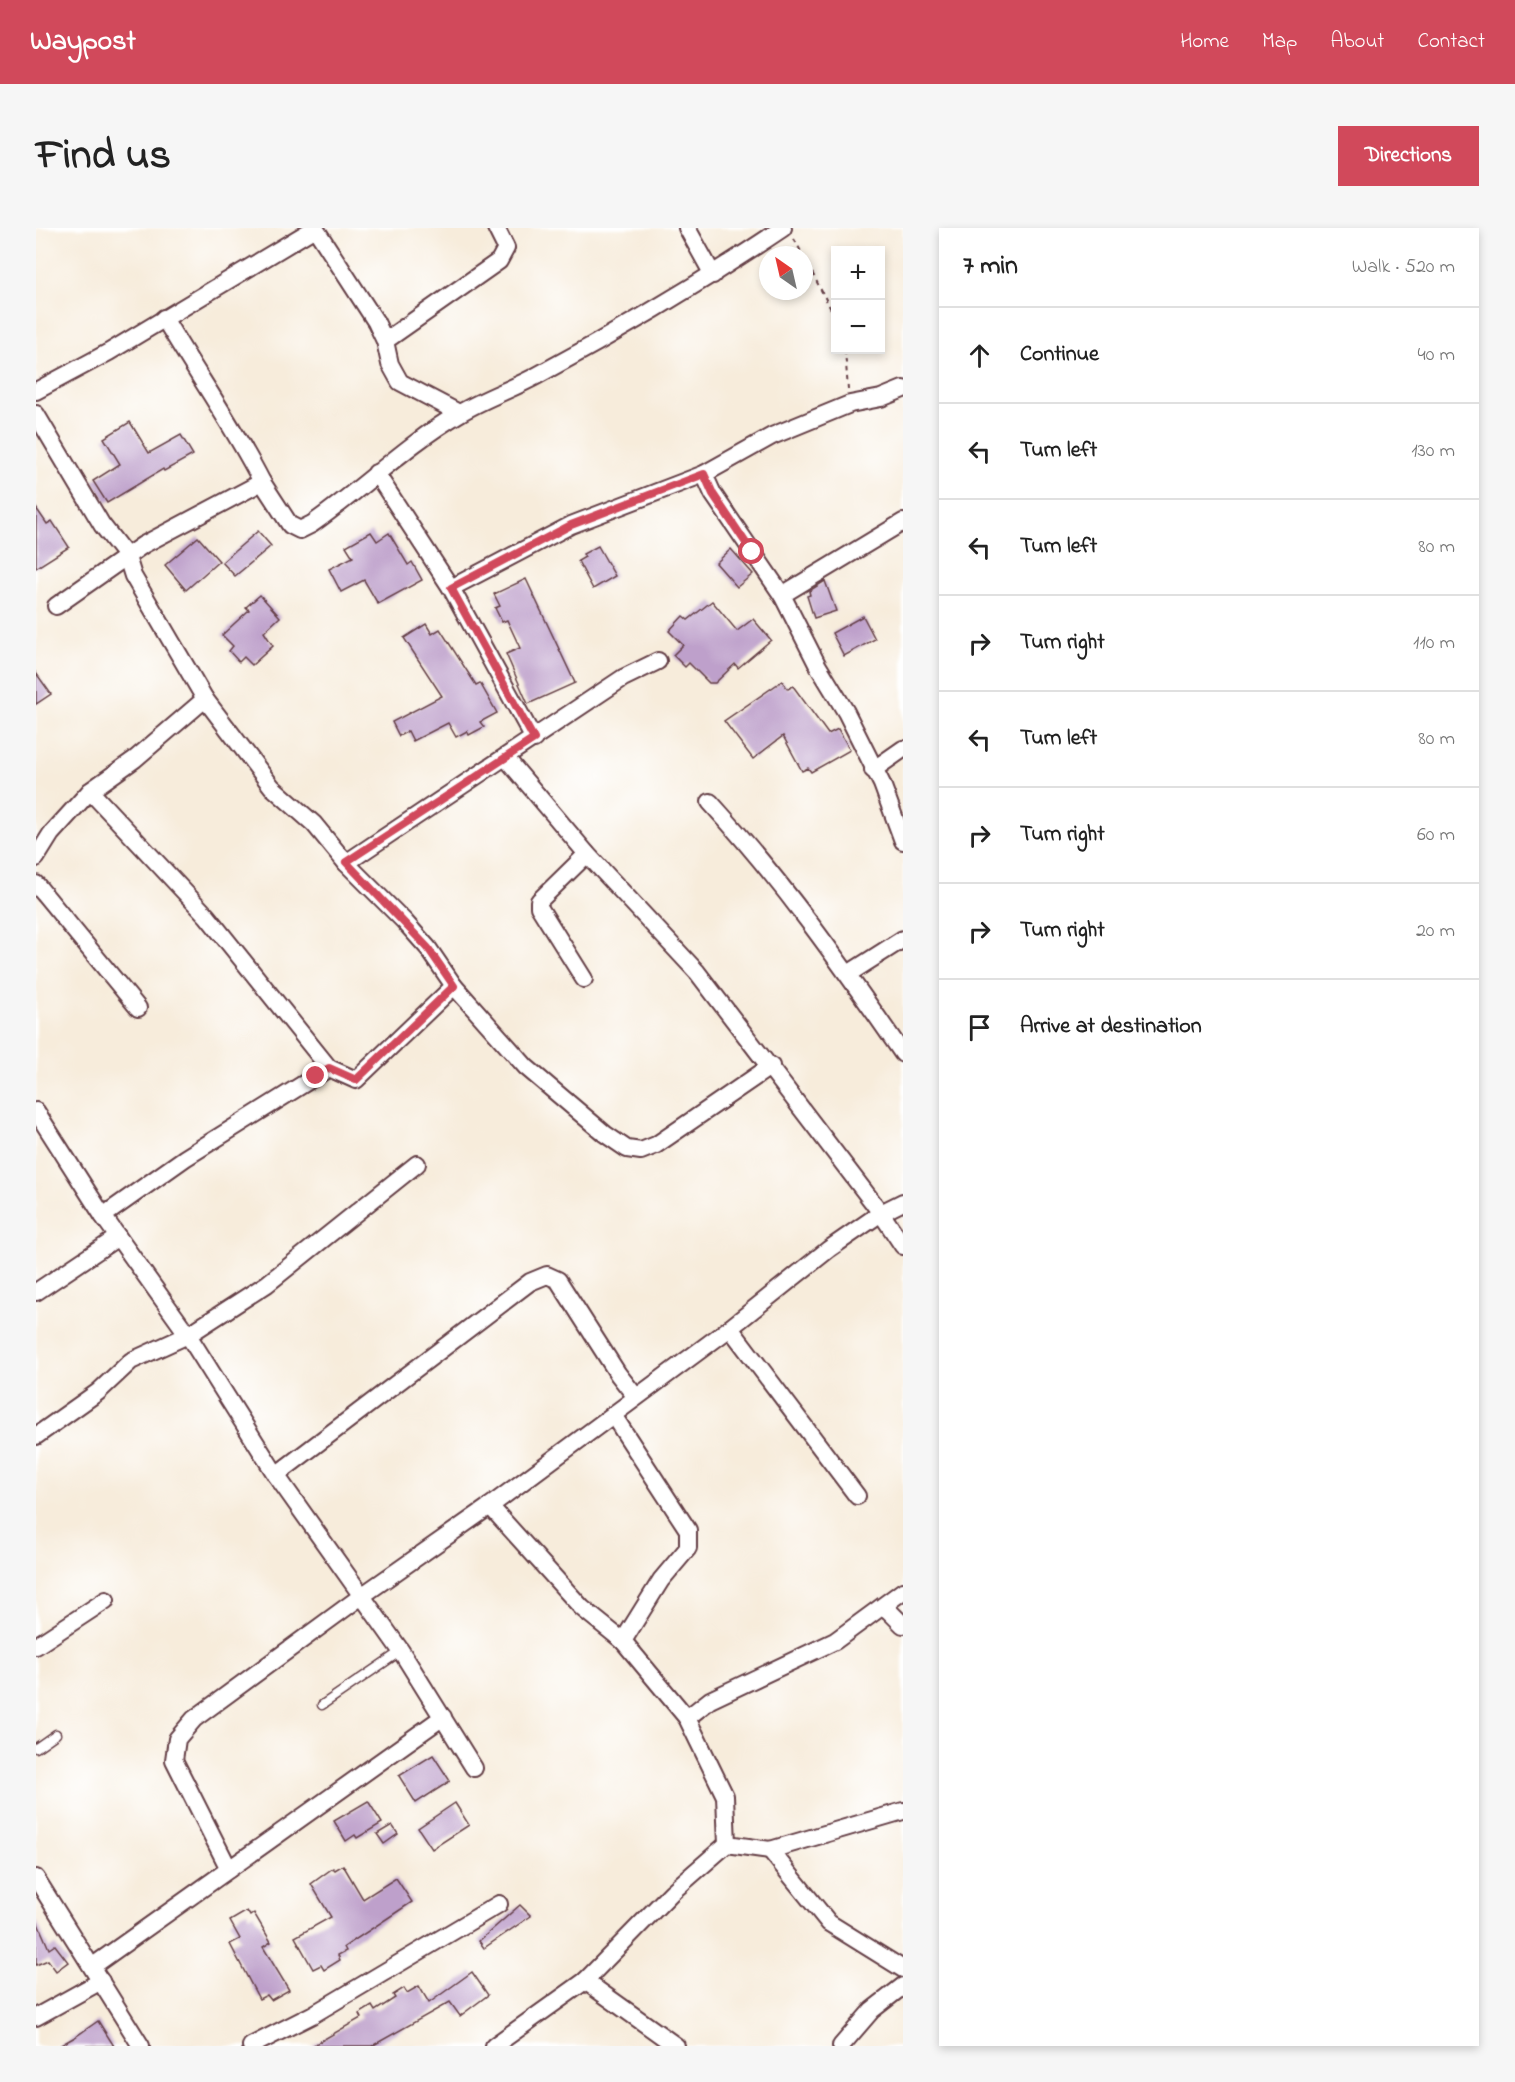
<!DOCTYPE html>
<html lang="en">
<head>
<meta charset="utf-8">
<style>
  :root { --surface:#fff; --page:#f6f6f6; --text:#222; --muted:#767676; --line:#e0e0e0; --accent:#d1495b }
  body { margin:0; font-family:"Indie Flower",sans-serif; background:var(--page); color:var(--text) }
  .controls { position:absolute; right:18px; top:18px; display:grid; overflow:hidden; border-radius:0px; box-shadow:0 3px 9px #0003 }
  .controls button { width:54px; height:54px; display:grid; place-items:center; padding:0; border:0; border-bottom:2px solid var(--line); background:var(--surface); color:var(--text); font:30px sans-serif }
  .compass { position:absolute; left:723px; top:18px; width:54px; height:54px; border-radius:50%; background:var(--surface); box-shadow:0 3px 9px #0003; rotate:326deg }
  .stop { position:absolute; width:18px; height:18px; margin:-14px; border:4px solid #d1495b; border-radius:50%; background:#fff }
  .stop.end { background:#d1495b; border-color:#fff; box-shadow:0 2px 6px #0008 }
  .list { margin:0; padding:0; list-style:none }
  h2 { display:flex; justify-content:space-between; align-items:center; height:78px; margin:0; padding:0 24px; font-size:26px }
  h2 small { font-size:20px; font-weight:400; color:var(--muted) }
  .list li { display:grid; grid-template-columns:39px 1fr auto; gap:18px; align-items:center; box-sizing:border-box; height:96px; padding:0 24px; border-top:2px solid var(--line) }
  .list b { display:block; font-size:22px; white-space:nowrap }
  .list em { font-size:20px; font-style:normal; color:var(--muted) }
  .icon { flex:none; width:33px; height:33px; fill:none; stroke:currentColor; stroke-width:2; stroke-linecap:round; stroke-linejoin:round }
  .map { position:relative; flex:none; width:867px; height:1818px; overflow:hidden; border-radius:0px }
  header { display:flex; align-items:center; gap:36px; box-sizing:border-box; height:84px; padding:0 30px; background:var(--accent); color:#fff }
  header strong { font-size:28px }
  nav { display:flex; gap:33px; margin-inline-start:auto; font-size:21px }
  .intro { display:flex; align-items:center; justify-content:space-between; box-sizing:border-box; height:144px; padding:0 36px }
  h1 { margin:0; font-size:42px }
  .button { padding:15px 27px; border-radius:0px; background:var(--accent); color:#fff; font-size:21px; font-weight:700 }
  main { display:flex; gap:36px; padding:0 36px }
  aside { flex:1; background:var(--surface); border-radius:0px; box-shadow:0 3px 9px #0003 }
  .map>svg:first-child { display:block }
  .building { fill:#bea0cb }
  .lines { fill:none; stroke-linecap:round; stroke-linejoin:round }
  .lane-casing { stroke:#643e45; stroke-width:11 }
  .street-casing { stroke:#643e45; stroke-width:20 }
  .path { stroke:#643e45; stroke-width:2; stroke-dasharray:4.5 4.5; stroke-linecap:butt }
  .lane { stroke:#fff; stroke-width:8 }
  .street { stroke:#fff; stroke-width:16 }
  .route { stroke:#d1495b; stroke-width:8 }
</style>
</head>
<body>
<header>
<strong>Waypost</strong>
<nav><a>Home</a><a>Map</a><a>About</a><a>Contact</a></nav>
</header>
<div class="intro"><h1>Find us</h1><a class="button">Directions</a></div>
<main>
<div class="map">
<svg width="867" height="1818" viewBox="0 0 867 1818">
  <rect width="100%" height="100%" fill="#fff"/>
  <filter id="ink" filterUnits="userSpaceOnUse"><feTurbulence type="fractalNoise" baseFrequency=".0167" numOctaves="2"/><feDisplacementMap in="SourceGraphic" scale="12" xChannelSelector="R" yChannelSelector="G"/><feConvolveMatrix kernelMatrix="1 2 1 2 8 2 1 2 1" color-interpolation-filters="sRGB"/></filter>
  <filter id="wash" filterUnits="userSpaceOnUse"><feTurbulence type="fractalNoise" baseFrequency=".008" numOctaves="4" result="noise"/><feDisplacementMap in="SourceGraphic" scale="24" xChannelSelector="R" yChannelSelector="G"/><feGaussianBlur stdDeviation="1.35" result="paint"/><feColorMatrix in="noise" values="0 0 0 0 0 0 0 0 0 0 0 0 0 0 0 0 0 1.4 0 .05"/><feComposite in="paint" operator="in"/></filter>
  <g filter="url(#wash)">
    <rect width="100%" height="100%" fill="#f7ecdb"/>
    <g id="blocks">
      <g class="building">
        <polygon points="94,194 113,225 145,207 157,227 128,243 127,241 71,275 57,253 84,236 68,210"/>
        <polygon points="0,280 11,296 16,293 33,319 0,340"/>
        <polygon points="222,303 235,318 199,348 186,334"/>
        <polygon points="335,304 341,313 353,305 372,337 376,334 386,352 342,376 328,352 305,364 293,341 317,329 310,318"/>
        <polygon points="162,309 183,333 150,362 129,337"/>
        <polygon points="562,318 579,348 557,361 542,333 549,329 547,326"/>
        <polygon points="695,321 717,346 701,359 680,335"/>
        <polygon points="490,351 539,455 492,476 470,426 484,420 471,392 466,394 459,380 464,378 458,366"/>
        <polygon points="789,353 800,383 778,390 771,368 774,367 773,363"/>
        <polygon points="224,367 244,389 228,404 237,418 216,437 208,429 203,434 193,423 197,418 186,407 213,382 210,379"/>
        <polygon points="676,373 701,403 717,391 735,412 702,440 699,436 679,455 673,455 653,435 649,439 637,427 647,417 633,403 647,388 652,392"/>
        <polygon points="827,388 839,411 808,428 796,405"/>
        <polygon points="390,396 396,406 404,401 440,457 444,455 461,485 444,494 448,499 433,507 431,503 420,509 412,495 377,513 372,503 363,508 356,494 406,468 368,410"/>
        <polygon points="0,445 15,466 0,476"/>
        <polygon points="746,453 752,461 757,458 792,506 802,501 814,522 775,544 772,540 766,543 747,508 717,531 688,493"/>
        <polygon points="397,1527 414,1553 380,1575 363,1548"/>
        <polygon points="332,1573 346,1595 321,1610 319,1607 310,1613 298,1593"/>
        <polygon points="419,1575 433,1597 396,1621 382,1600"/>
        <polygon points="356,1597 362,1606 348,1616 341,1606"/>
        <polygon points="307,1637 327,1671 360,1650 376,1674 308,1719 310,1723 302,1727 304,1732 288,1742 285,1737 277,1741 259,1709 295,1689 275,1656 297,1640 299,1642"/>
        <polygon points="484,1677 495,1688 448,1720 443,1713"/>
        <polygon points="211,1683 214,1688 218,1685 235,1714 227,1719 253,1762 235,1772 231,1767 223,1771 194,1716 204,1711 194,1693"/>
        <polygon points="0,1691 13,1721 19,1717 32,1734 20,1743 12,1732 0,1737"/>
        <polygon points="436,1744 452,1767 424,1788 414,1774 336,1818 276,1818 325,1790 323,1786 336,1778 339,1783 359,1770 357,1767 368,1760 371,1765 383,1758 393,1775"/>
        <polygon points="62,1793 78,1818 23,1818 39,1809"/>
      </g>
    </g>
  </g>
  <g filter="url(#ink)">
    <use href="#blocks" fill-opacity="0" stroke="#643e45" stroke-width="1.5"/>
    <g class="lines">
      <defs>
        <g id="lane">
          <polyline points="286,1477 365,1423"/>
          <polyline points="0,1520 20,1506"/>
        </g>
        <g id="street">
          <polyline points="279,0 340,94 349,113 354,136 364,154 423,185"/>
          <polyline points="651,0 677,47"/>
          <path d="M 128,90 C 160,145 197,197 226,254"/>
          <polyline points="349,113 463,33 470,20 460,0"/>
          <polyline points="0,163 73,124 279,0"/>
          <polyline points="0,186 66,297 91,329 97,348 169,471 99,531 54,563 15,606 0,630"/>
          <polyline points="340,245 415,360 498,511"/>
          <polyline points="668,246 677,266 746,367 782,438 810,484 846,556 867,613"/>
          <polyline points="415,360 535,297 668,246 736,208 814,176 845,170 867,161"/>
          <polyline points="746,367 867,294"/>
          <path d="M 20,378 L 107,317 L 226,254 L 254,297 L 264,302 L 276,296 C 326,261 371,216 424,185 C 449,170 477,161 502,147 C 586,102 668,53 747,0"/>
          <polyline points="169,471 236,559 278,596 310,635 368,693 392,720 418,758 490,839 569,906 591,921 605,923 620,917 735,838"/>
          <polyline points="470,530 551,626 661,744 845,985 867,1018"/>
          <polyline points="837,542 867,521"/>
          <polyline points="54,563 171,688 293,840"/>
          <path d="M 674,574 C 748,655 805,736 867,826"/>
          <polyline points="310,635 587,450 622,433"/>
          <polyline points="0,656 102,780"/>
          <polyline points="812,746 867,711"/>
          <polyline points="548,751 503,679 503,673 551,626"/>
          <polyline points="0,883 67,988 152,1107 240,1247 365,1423 438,1540"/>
          <polyline points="67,988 149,930 293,840 320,852 418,758"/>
          <polyline points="0,1064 82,1009"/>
          <polyline points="694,1100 821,1268"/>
          <polyline points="577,1187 652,1302 652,1320 625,1352 587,1413"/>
          <polyline points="0,1208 62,1164 95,1133 152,1107 231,1056 381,936"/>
          <polyline points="240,1247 494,1054 511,1047 522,1052 582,1146 600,1169"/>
          <polyline points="454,1278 546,1380 587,1413 651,1490 689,1568 691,1616"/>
          <polyline points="849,1379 867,1397"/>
          <polyline points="0,1418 70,1372"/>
          <polyline points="651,1490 674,1472 799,1413 867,1363"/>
          <polyline points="734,1622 793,1695 867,1741"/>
          <polyline points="193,1641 138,1532 141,1511 158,1491 327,1367 454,1278 694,1100 793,1021 845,985 867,974"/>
          <polyline points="0,1650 105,1818"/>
          <polyline points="57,1738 407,1489"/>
          <polyline points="549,1753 640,1818"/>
          <polyline points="0,1789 65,1753"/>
          <polyline points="215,1818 276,1787 463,1676"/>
          <polyline points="458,1818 549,1753 636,1664 691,1616 734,1622 867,1583"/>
          <polyline points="805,1818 836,1782 867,1758"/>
        </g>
      </defs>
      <use href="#lane" class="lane-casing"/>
      <use href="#street" class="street-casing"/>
      <g class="path">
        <polyline points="758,11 767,27"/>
        <polyline points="768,29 800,91"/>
        <polyline points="809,122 812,162"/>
      </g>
      <use href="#lane" class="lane"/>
      <use href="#street" class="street"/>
    </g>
  </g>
  <g class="lines" filter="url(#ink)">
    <polyline class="route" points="280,848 293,840 320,852 418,758 392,720 310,634 498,511 415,360 535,297 668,246 677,266 716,324"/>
  </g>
</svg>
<div class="controls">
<button>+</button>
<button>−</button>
</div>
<svg class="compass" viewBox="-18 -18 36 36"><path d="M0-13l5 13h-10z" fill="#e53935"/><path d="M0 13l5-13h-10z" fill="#767676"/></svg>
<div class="stop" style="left:716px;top:324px"></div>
<div class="stop end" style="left:280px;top:848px"></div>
</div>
<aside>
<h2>7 min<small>Walk · 520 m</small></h2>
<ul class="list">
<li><svg class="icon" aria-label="ahead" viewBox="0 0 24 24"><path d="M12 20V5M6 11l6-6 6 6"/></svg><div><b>Continue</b></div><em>40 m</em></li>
<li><svg class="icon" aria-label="left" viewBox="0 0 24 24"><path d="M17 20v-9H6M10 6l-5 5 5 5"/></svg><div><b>Turn left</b></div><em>130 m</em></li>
<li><svg class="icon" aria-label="left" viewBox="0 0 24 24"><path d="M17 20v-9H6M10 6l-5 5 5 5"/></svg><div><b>Turn left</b></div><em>80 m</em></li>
<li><svg class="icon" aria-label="right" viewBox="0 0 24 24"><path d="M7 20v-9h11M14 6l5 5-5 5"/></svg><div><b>Turn right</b></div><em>110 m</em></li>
<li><svg class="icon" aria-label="left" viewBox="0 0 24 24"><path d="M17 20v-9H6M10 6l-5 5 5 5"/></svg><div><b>Turn left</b></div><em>80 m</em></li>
<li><svg class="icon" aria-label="right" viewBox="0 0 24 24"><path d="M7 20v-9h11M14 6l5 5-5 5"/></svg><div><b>Turn right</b></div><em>60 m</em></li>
<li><svg class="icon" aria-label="right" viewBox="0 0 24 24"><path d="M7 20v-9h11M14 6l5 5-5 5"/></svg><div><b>Turn right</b></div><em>20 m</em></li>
<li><svg class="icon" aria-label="arrive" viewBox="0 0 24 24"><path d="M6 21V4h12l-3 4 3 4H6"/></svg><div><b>Arrive at destination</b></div></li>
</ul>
</aside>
</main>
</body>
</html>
